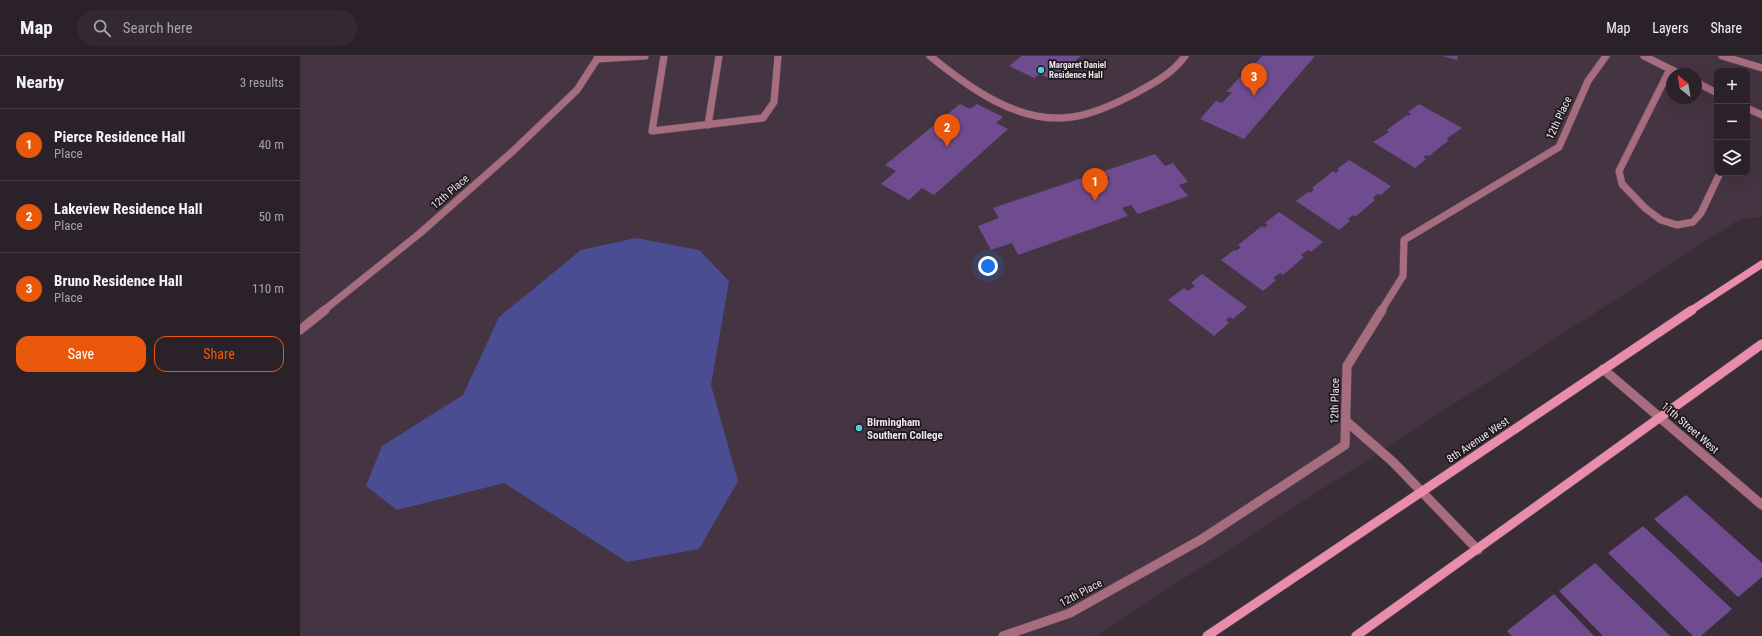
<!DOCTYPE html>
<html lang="en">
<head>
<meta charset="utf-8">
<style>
  :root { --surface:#2b2229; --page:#332a31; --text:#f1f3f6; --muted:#a6a4a8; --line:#473f46; --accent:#ea580c }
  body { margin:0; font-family:"Roboto Condensed",sans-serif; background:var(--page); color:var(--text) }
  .controls { position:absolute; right:12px; top:12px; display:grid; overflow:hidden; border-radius:8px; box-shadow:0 4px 16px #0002 }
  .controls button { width:36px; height:36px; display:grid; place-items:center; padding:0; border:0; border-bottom:1px solid var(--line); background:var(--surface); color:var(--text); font:20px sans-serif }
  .compass { position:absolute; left:1366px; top:12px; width:36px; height:36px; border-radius:50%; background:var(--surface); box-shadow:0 4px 16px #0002; rotate:330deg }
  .you { position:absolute; left:688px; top:210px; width:14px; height:14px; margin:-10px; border:3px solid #fff; border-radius:50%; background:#1a73e8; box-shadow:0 0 0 6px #1a73e833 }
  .badge { display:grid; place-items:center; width:26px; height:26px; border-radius:50%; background:var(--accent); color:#fff; font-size:13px; font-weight:700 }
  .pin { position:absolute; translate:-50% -33px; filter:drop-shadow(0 1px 2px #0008) }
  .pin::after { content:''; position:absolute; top:21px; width:14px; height:12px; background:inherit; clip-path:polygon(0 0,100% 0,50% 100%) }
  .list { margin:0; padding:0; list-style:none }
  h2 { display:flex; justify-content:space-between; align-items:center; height:52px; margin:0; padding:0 16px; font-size:17px }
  h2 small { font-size:13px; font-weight:400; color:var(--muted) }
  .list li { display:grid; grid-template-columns:26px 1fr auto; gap:12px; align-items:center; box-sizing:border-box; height:72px; padding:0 16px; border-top:1px solid var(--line) }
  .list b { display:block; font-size:15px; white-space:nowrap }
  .list p { margin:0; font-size:13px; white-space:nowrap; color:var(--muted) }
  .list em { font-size:13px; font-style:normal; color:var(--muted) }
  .actions { display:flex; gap:8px; padding:12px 16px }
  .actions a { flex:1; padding:9px 0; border:1px solid var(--accent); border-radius:12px; text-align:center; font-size:14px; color:var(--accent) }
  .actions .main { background:var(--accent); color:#fff }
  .icon { flex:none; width:22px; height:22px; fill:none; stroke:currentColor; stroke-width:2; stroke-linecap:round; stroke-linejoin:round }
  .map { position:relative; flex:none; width:1462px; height:580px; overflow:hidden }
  header { display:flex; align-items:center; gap:24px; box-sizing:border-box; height:56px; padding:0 20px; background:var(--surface); border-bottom:1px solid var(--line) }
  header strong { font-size:19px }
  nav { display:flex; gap:22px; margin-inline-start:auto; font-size:14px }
  .search { width:280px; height:36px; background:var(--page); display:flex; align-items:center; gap:10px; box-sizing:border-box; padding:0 14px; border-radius:22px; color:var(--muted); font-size:15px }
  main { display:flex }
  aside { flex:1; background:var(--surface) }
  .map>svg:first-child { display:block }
  .built { fill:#453542; fill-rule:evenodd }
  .water { fill:#4b4d93 }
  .building { fill:#6f4c90 }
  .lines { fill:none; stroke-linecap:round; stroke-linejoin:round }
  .lane-far1-casing { stroke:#564b54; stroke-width:8 }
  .lane-casing { stroke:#564b54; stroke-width:10 }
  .street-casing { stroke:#564b54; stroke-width:10 }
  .secondary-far1-casing { stroke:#564b54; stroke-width:8 }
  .secondary-casing { stroke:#564b54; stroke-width:10 }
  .lane-far1 { stroke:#a76d7f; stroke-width:7 }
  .lane { stroke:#a76d7f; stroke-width:9 }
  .street { stroke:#a76d7f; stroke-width:9 }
  .secondary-far1 { stroke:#e98dab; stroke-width:7 }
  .secondary { stroke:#e98dab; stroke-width:9 }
  .poi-dot { fill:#51ccd3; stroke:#1d181c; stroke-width:1.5 }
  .labels { text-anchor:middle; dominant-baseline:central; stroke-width:3.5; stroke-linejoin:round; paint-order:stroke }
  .far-poi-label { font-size:9px; font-weight:bold; fill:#ece5ea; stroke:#1d181c; text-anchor:start }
  .street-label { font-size:11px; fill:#ece5ea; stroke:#1d181c }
  .poi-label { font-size:11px; font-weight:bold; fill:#ece5ea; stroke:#1d181c; text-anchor:start }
</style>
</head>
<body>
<header>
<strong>Map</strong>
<div class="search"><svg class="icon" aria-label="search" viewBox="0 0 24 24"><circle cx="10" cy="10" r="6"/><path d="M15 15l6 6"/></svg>Search here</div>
<nav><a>Map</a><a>Layers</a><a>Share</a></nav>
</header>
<main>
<aside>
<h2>Nearby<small>3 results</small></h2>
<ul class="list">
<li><span class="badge">1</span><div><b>Pierce Residence Hall</b><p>Place</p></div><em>40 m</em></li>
<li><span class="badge">2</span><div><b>Lakeview Residence Hall</b><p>Place</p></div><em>50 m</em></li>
<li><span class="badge">3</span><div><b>Bruno Residence Hall</b><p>Place</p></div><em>110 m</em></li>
</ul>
<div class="actions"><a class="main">Save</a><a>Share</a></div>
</aside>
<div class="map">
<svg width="1462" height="580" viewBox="0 0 1462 580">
  <rect width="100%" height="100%" fill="#392e37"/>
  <path class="built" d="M 0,0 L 1462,0 L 1462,161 L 1440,163 L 795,580 L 0,580 ZM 1417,15 L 1447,15 L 1447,117 L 1417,117 ZM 1372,18 L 1396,18 L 1396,42 L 1372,42 Z"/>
  <polygon class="water" points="336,182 399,194 429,225 411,329 438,425 399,493 327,506 204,427 97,454 66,430 82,390 163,339 199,261 281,194"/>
  <g class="building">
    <polygon points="721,0 781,0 753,24 740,18 734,22 709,10"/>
    <polygon points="962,0 1015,0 944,83 900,63 916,45 922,47 932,36 926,36 944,17 949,19 959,8 956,7"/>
    <polygon points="1142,0 1158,0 1157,4"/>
    <polygon points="660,48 670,53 677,48 703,61 696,67 708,73 634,139 622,132 609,144 581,128 596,115 585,109"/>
    <polygon points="1119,48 1162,72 1146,83 1149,84 1129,100 1127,99 1123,101 1126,103 1115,112 1073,86 1089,76 1087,74 1107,59 1108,60 1111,58 1108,56"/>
    <polygon points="855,98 865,110 873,107 888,126 879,129 888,140 838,158 831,149 822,152 828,160 718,199 712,187 691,194 678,170 699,162 693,152 797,117 804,125 810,123 804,115"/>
    <polygon points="1049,104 1091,130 1081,139 1077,138 1073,142 1075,144 1055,161 1053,159 1048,163 1050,165 1039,174 996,145 1008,136 1010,137 1014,134 1012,132 1033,115 1036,117 1039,114 1037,113"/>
    <polygon points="979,156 1023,186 1011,196 1008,194 1001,199 1004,201 983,219 980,217 973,222 976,224 963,235 921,204 934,194 936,195 941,191 938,189 962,170 964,172 968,169 965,167"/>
    <polygon points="902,218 947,251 933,263 930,261 926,264 929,267 914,280 868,244 884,232 888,235 895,230 891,227"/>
    <polygon points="1386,439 1462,507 1462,521 1438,541 1354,463"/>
    <polygon points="1343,470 1432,553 1401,580 1393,580 1308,497"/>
    <polygon points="1295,507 1370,580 1303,580 1259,535"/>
    <polygon points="1254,538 1294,580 1212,580 1207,575"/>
  </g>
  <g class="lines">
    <defs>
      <g id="lane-far1">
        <polyline points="364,0 352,75 463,62 474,46 478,0"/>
        <path d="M 630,0 C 668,31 719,69 772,61 C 794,58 815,48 834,38 C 854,27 872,18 885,0"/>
        <polyline points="1344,0 1380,18"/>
        <polyline points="1422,0 1462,12"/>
        <polyline points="297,3 345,0"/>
        <polyline points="1370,13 1319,115 1322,128 1345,152 1361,164 1377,169 1393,166 1401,157 1420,117"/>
        <polyline points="1396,26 1417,37"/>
        <polyline points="1447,52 1462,59"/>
        <polyline points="408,69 419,0"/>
        <polyline points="23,255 119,178 212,96 277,34 299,0"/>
        <polyline points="1081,255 1103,220 1104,184 1259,91 1288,25 1306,0"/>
      </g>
      <g id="lane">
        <polyline points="0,274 25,254"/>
        <polyline points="1046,365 1093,406 1178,494"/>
        <polyline points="703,580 770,557 902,483 1045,389 1047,310 1082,254"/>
      </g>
      <polyline id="street" points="1303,313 1462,449"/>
      <polyline id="secondary-far1" points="1390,255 1462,208"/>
      <g id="secondary">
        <polyline points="907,580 1392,254"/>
        <polyline points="1056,580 1462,288"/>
      </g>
    </defs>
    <use href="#lane-far1" class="lane-far1-casing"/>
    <use href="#lane" class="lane-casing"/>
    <use href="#street" class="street-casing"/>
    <use href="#secondary-far1" class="secondary-far1-casing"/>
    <use href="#secondary" class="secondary-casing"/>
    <use href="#lane-far1" class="lane-far1"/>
    <use href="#lane" class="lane"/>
    <use href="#street" class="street"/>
    <use href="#secondary-far1" class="secondary-far1"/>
    <use href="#secondary" class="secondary"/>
  </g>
  <g class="poi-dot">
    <circle cx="741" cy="14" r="4"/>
    <circle cx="559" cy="372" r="4"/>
  </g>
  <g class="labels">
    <g class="far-poi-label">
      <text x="749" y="9">Margaret Daniel<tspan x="749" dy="10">Residence Hall</tspan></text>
    </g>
    <g class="street-label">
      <text transform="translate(1259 62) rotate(-65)">12th Place</text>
      <text transform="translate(150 136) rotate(-41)">12th Place</text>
      <text transform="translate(1035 345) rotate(-89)">12th Place</text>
      <text transform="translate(1390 372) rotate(41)">11th Street West</text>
      <text transform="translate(1178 384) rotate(-34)">8th Avenue West</text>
      <text transform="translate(781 537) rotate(-28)">12th Place</text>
    </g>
    <g class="poi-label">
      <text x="567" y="366">Birmingham<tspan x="567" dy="13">Southern College</tspan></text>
    </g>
  </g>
</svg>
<div class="controls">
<button>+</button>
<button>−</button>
<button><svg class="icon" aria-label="layers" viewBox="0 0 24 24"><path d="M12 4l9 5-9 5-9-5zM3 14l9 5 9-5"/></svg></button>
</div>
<svg class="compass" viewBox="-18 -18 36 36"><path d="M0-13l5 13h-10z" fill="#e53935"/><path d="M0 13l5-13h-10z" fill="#a6a4a8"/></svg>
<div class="you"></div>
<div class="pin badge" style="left:795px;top:145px">1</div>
<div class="pin badge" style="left:647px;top:91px">2</div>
<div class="pin badge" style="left:954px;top:40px">3</div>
</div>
</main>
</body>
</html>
